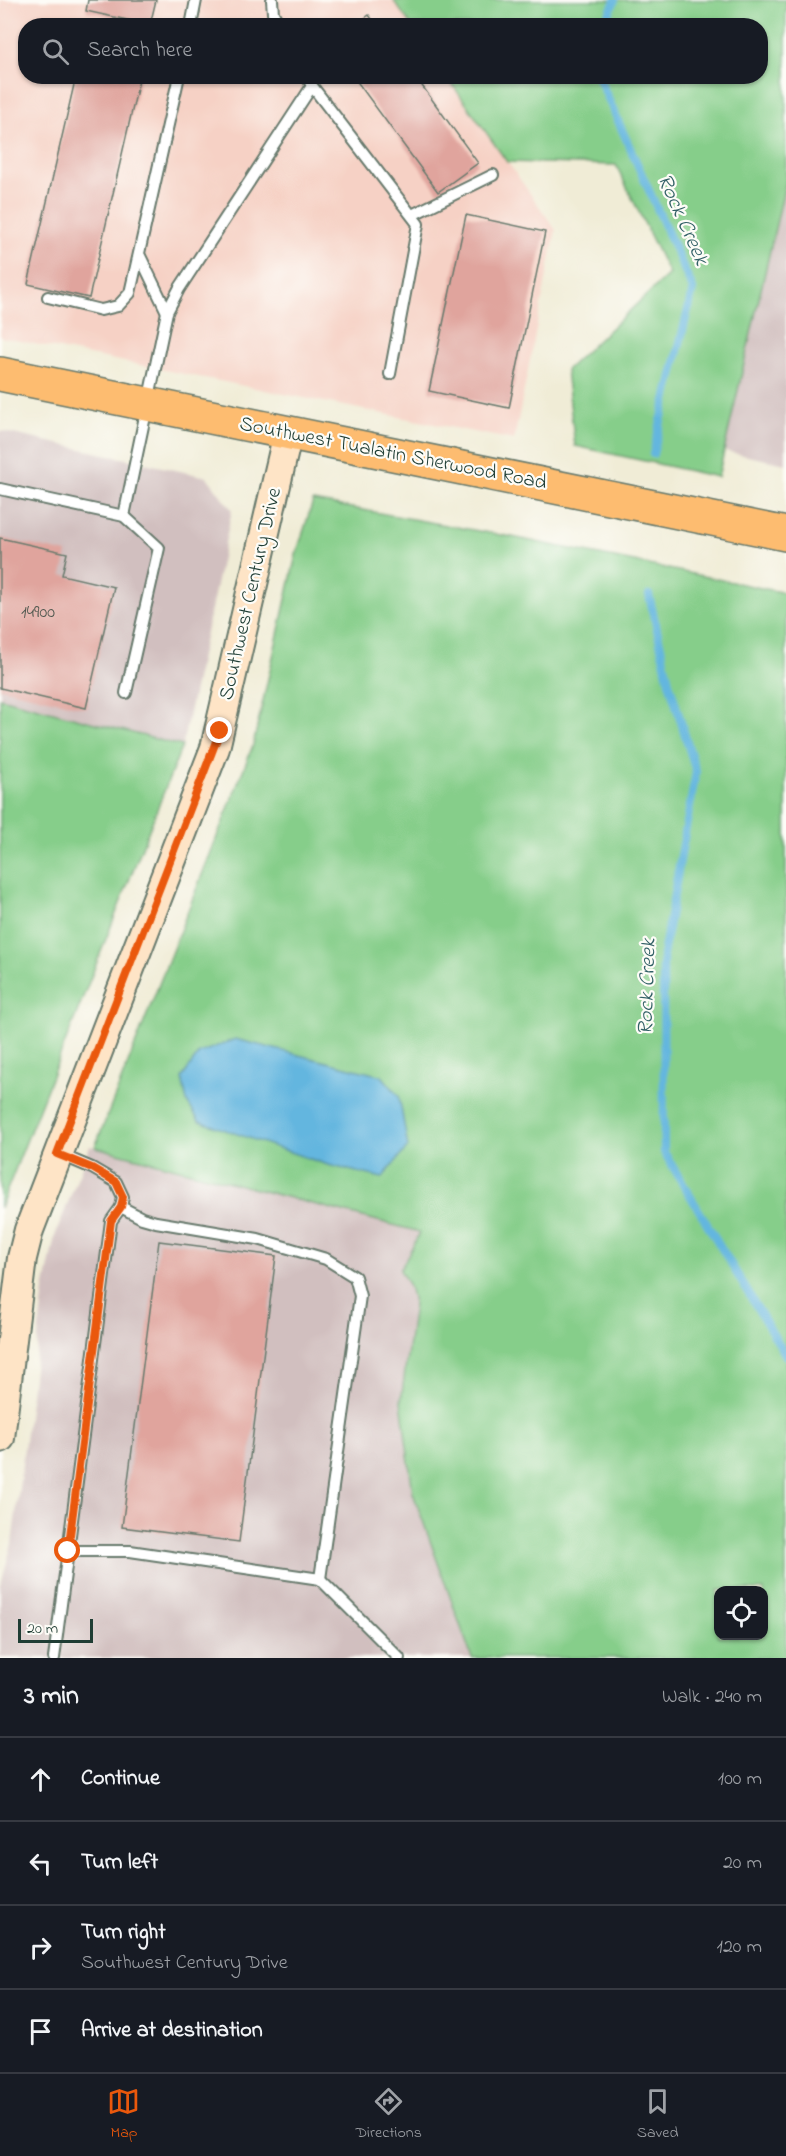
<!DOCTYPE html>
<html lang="en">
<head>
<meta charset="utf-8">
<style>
  :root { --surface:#171b24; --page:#20242c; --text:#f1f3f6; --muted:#9ea1a6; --line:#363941; --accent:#ea580c }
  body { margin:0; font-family:"Indie Flower",sans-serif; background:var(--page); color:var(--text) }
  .controls { position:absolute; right:18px; bottom:18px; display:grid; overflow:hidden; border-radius:12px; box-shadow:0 2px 4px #0004 }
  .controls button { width:54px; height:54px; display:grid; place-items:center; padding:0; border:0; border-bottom:2px solid var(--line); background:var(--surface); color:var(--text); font:30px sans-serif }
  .scale { position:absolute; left:18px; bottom:15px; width:75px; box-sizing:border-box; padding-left:6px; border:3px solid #1f3d34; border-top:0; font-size:16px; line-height:21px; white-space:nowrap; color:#1f3d34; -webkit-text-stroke:4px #fdfcf7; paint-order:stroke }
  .stop { position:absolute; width:18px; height:18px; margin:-14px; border:4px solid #ea580c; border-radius:50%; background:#fff }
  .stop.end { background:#ea580c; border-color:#fff; box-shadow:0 2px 6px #0008 }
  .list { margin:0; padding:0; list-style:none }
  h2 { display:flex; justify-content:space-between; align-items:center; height:78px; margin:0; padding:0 24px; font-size:26px }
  h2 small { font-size:20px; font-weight:400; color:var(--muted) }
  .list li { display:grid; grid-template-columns:39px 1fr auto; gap:18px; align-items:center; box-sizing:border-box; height:84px; padding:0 24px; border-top:2px solid var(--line) }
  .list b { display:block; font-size:22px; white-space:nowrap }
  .list p { margin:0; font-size:20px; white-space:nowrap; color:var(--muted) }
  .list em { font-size:20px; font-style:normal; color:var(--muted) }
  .icon { flex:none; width:33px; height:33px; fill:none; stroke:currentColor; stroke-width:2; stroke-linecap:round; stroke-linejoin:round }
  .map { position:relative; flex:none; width:786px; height:1658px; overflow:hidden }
  .search { position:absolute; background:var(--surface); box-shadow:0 2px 4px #0004; left:18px; right:18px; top:18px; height:66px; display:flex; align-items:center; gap:15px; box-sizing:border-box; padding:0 21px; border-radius:24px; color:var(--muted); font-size:22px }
  .sheet { height:414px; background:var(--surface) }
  nav { display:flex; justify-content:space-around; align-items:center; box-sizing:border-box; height:84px; border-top:2px solid var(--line); background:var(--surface); font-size:16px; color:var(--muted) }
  nav a { display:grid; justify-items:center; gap:3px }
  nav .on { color:var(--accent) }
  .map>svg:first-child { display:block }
  .built { fill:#f6d1c5 }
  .industrial { fill:#d1bfbf }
  .green { fill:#86ce8a; stroke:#52865f; stroke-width:1.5; fill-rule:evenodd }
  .water { fill:#63b6df; stroke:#417a8a; stroke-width:1.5 }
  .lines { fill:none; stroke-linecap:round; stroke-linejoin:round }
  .stream { stroke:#63b6df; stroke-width:8 }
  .building { fill:#e0a49d }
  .lane-casing { stroke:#687a6d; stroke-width:14 }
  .secondary-casing { stroke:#687a6d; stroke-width:32 }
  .highway-casing { stroke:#687a6d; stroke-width:36 }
  .lane { stroke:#fff; stroke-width:10 }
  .secondary { stroke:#fee4c6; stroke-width:28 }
  .highway { stroke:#fdbc70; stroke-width:33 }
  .route { stroke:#ea580c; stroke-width:8 }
  .labels { text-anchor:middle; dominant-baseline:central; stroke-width:4.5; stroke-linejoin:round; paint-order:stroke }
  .number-label { font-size:18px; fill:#4f574e }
  .street-label { font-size:21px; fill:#1f3d34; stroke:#fdfcf7 }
  .water-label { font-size:22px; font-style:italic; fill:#336167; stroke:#fdfcf7 }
</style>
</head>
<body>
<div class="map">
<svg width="786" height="1658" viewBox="0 0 786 1658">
  <rect width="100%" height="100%" fill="#fdfcf7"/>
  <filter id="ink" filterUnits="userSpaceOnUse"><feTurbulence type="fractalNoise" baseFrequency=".0167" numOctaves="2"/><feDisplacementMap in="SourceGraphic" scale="12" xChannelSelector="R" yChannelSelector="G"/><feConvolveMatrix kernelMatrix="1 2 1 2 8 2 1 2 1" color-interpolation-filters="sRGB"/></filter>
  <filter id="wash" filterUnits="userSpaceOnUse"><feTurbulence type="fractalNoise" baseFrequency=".008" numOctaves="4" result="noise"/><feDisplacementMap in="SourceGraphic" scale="24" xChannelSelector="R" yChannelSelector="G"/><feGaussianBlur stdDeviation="1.35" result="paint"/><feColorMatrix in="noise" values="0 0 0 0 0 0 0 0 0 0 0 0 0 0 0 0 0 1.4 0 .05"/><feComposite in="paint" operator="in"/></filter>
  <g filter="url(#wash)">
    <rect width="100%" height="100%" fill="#f0ecd6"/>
    <polygon class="built" points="0,0 393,0 411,25 26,26 26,76 447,77 556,230 514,440 0,337"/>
    <g class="industrial">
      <polygon points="786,181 786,464 724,451"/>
      <polygon points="0,431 207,477 232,510 182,746 0,698"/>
      <polygon points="90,1146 463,1242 488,1658 0,1658 0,1587 12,1544 44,1290 55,1236"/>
    </g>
    <g class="green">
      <polygon points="393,0 786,0 786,181 718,477 575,446 566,370 669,274 616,165 507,162 447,77 760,76 760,26 411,25"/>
      <path d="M 313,501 L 512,537 L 786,593 L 786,1658 L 472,1658 L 413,1493 L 401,1401 L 414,1305 L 409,1286 L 400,1270 L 420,1232 L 95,1147 L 253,745 L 296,555 ZM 718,1590 L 764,1590 L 764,1636 L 718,1636 Z"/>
      <polygon points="0,698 182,746 0,1208"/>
    </g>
    <polygon class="water" points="235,1039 382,1076 399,1096 408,1147 382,1178 328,1165 199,1121 187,1102 182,1078 199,1053"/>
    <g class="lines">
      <g class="stream">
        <polyline points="604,26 615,0"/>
        <polyline points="598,76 693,289 653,454"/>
        <polyline points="649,595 669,682 696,772 663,955 664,1152 786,1356"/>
      </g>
    </g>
    <g id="blocks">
      <g class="building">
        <polygon points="88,0 156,0 150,25 86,11"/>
        <polygon points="369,15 377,26 354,26"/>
        <polygon points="76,76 140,76 89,298 28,284"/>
        <polygon points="353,76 415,76 478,163 438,192"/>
        <polygon points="466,215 545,232 509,408 429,391"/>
        <polygon points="0,538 67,553 62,575 114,587 86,708 0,688"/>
        <polygon points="159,1241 276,1256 239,1542 122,1527"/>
      </g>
    </g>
  </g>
  <g filter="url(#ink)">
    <use href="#blocks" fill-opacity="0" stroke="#687a6d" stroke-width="1.5"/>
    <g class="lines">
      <defs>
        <g id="lane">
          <polyline points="272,0 273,13 280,26"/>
          <polyline points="191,26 196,0"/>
          <polyline points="312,86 418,224 390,374"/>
          <polyline points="412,215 493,175"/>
          <polyline points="140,256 167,312"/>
          <polyline points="48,297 101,310 118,306 130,293 179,76"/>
          <polyline points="0,489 124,516 167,312 179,289 312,86 307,76"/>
          <polyline points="124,516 159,548 126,693"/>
          <polyline points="68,1551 130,1551 320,1579 360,1296 355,1277 326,1259 258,1239 156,1222 142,1218 121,1207"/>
          <polyline points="320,1579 399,1658"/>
          <polyline points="54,1658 111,1221 121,1207 123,1197 116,1182 92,1168 59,1154"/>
        </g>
        <polyline id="secondary" points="0,1438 22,1258 29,1230 215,748 288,433"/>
        <polyline id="highway" points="0,374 786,534"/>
      </defs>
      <use href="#lane" class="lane-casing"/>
      <use href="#secondary" class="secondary-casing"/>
      <use href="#highway" class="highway-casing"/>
      <use href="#lane" class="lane"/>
      <use href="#secondary" class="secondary"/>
      <use href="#highway" class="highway"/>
    </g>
  </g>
  <g class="lines" filter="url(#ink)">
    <polyline class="route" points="68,1551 111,1221 121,1207 123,1197 116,1182 92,1168 57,1154 220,731"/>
  </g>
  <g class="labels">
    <g class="number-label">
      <text x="38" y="613">14900</text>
    </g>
    <g class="street-label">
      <text transform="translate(393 454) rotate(11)">Southwest Tualatin Sherwood Road</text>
      <text transform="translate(251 594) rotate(-77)">Southwest Century Drive</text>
    </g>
    <g class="water-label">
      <text transform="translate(682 220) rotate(66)">Rock Creek</text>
      <text transform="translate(648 987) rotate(-88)">Rock Creek</text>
    </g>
  </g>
</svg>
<div class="controls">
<button><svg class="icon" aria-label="locate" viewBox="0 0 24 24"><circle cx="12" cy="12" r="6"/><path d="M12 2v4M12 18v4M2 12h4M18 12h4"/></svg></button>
</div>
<div class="scale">20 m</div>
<div class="stop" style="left:68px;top:1551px"></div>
<div class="stop end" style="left:220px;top:731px"></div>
<div class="search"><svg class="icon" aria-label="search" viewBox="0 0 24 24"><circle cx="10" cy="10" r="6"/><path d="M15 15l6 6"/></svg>Search here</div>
</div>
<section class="sheet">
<h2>3 min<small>Walk · 240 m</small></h2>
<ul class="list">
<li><svg class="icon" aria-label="ahead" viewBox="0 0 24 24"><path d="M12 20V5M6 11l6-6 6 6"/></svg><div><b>Continue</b></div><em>100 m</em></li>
<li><svg class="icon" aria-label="left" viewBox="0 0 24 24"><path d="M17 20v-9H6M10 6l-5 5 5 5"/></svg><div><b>Turn left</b></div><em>20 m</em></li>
<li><svg class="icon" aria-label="right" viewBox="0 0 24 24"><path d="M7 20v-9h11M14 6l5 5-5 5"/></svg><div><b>Turn right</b><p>Southwest Century Drive</p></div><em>120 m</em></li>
<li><svg class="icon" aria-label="arrive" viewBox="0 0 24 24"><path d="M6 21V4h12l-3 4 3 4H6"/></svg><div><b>Arrive at destination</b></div></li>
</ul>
</section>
<nav>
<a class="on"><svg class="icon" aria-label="map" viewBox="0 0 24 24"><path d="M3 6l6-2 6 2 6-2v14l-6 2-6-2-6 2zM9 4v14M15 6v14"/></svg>Map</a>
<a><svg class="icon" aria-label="directions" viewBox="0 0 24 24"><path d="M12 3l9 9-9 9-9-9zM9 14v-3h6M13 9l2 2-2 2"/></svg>Directions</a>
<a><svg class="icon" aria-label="saved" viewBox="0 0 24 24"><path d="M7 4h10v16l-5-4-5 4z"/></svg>Saved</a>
</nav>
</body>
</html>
